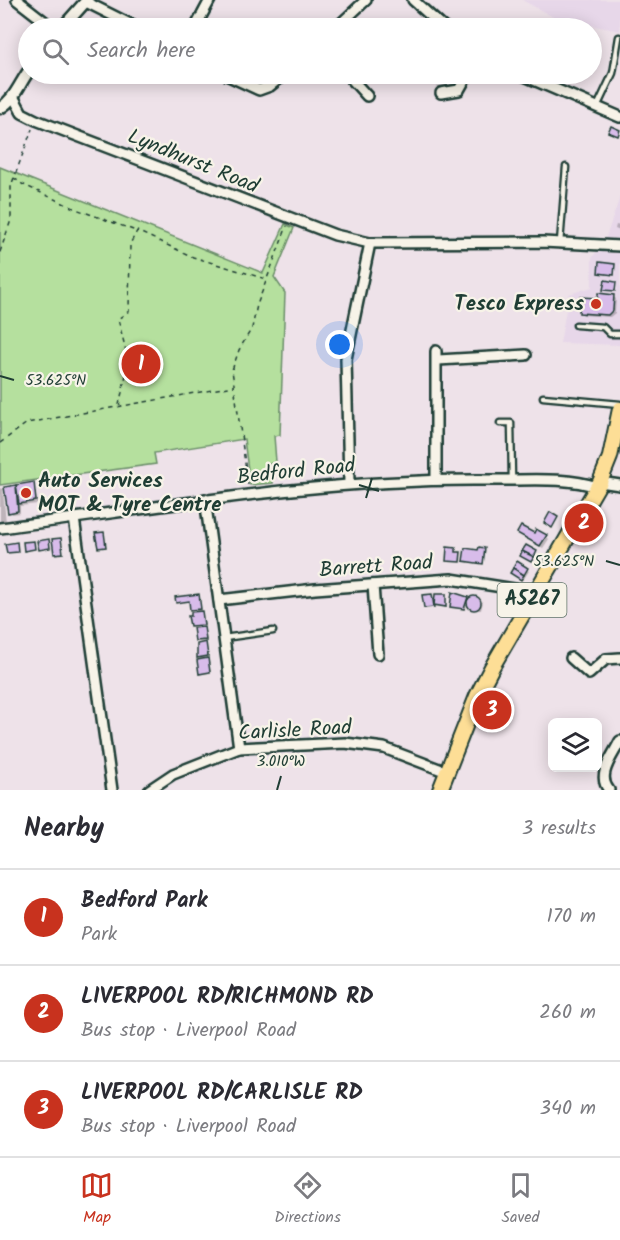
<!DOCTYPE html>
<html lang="en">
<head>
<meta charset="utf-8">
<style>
  :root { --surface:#fff; --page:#f2f2f3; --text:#2b2b33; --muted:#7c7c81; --line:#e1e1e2; --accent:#c8321e }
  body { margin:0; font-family:Kalam,sans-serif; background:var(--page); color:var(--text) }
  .controls { position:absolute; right:18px; bottom:18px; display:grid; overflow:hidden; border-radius:9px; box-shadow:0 3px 15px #0003 }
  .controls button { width:54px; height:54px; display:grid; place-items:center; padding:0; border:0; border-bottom:2px solid var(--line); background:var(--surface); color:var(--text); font:30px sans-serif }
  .you { position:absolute; left:340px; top:345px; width:21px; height:21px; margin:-15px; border:4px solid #fff; border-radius:50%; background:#1a73e8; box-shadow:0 0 0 9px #1a73e833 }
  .badge { display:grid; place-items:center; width:39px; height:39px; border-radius:50%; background:var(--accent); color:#fff; font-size:20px; font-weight:700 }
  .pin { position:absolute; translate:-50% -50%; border:3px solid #fff; box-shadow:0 2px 6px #0006 }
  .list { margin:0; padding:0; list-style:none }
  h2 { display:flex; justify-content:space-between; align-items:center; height:78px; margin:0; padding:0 24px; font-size:26px }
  h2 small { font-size:20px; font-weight:400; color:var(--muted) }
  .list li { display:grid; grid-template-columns:39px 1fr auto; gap:18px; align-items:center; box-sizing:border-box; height:96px; padding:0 24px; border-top:2px solid var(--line) }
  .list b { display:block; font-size:22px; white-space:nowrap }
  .list p { margin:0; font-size:20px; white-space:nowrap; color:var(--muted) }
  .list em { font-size:20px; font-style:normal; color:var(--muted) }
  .icon { flex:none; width:33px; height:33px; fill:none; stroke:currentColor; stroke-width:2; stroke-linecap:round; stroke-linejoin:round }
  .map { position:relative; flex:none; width:620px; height:790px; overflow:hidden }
  .search { position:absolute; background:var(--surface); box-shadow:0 3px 15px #0003; left:18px; right:18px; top:18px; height:66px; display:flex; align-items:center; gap:15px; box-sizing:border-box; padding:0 21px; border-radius:33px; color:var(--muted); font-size:22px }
  .sheet { height:366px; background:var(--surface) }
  nav { display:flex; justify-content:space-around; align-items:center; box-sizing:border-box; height:84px; border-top:2px solid var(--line); background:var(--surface); font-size:16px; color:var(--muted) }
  nav a { display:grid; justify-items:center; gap:3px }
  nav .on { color:var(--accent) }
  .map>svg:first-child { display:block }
  .built { fill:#e7d7e9 }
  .green { fill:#b5e09e; stroke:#6a8e69; stroke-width:1.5 }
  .shadow { fill:#0003 }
  .building { fill:#d8bcea; stroke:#1f3d34; stroke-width:1.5 }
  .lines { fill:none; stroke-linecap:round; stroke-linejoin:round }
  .service-casing { stroke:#1f3d34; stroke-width:9 }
  .minor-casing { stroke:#1f3d34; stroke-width:14 }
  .tertiary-casing { stroke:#1f3d34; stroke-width:15 }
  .primary-casing { stroke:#1f3d34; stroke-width:18 }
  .path { stroke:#1f3d34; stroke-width:1.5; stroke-dasharray:4.5 4.5; stroke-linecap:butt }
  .service { stroke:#f7f3e8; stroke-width:4.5 }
  .minor { stroke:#f7f3e8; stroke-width:9 }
  .tertiary { stroke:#f7f3e8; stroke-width:10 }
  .primary { stroke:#fdde96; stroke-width:14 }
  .ticks { fill:none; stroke:#1f3d34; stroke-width:2 }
  .poi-dot { fill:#c8321e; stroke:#f7f3e8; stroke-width:2 }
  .labels { text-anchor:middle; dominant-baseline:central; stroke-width:4.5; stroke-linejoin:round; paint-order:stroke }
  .shield { fill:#f7f3e8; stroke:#60746a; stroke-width:1.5 }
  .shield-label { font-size:20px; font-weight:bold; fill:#1f3d34 }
  .street-label { font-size:21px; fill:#1f3d34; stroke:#f7f3e8 }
  .poi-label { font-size:21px; font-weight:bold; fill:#1f3d34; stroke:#f7f3e8; text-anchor:end }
  .ticks-label { font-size:15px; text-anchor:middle; fill:#1f3d34; stroke:#f7f3e8; stroke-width:4.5; stroke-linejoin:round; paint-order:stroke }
</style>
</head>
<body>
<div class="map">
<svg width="620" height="790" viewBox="0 0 620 790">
  <rect width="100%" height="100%" fill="#eee2e9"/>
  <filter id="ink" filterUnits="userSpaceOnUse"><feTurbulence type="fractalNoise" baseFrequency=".0167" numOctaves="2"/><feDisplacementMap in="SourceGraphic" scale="12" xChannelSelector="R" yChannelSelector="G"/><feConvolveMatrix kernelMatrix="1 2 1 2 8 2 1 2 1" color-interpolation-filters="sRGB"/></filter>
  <g filter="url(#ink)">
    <g class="built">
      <polygon points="522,0 620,0 620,31 555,18"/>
      <polygon points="620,197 620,345 560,343 569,294 592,287 592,258 606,237"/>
    </g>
    <polygon class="green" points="0,167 263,273 285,224 294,228 274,277 285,293 280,435 274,436 276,462 269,464 273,483 250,485 244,439 154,453 156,464 0,485"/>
    <g class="shadow">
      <polygon points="616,225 620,226 620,231 615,229"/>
      <polygon points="615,265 615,276 599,273"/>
      <polygon points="613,296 616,299 615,313 610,317 583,315 580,312 599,299"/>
      <polygon points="33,483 38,504 20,506 20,513 12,514 5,488"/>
      <polygon points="0,488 3,490 6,523 0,524"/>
      <polygon points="521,535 546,536 549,539 543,548"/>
      <polygon points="484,550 484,564 465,561 480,552"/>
      <polygon points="517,564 529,571 523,580 513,575"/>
      <polygon points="198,595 205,626 201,626 205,630 207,641 198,642 195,627 191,626 195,613 190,602 178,603"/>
      <polygon points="471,597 483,602 481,610 471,610 466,603 465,610 451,606 467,598 469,600"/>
      <polygon points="206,644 209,657 205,657 209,661 211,673 202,674 202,661 198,657"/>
    </g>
    <g class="building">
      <polygon points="611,126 620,130 618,136 608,132"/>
      <polygon points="599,262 615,264 614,275 598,273"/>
      <polygon points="605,280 616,282 615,291 603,290"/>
      <polygon points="598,293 614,295 613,310 608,315 579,313 580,297 598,298"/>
      <polygon points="34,482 36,501 19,504 16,485"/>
      <polygon points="16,485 18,511 8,513 4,487"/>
      <polygon points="550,512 558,517 552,528 544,523"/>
      <polygon points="521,526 534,533 536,529 547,535 540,546 517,533"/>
      <polygon points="104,532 106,547 98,548 95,533"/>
      <polygon points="61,538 63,553 54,554 52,539"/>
      <polygon points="49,539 50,548 39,550 37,541"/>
      <polygon points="34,541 35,549 24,551 23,542"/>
      <polygon points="17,542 18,552 7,553 5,544"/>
      <polygon points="526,545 537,551 534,557 522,551"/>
      <polygon points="447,547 456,548 456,552 461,552 460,562 446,561"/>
      <polygon points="479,547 485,548 483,564 463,561 465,548 478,550"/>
      <polygon points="522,551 534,557 531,562 520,556"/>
      <polygon points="517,561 528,568 524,575 513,568"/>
      <polygon points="513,568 524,575 521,580 510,573"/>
      <polygon points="452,592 468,597 464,609 450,607"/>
      <polygon points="199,594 201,609 190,610 189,601 176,603 175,597"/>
      <polygon points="432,594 434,607 424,608 422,595"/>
      <polygon points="435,594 446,594 446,607 434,605"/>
      <circle cx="474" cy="603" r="7"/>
      <polygon points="202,611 204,625 190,626 188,616 191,616 191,612"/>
      <polygon points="204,627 206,640 195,641 193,628"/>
      <polygon points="206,642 208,656 197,658 197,644"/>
      <polygon points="208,658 210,672 199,674 197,660"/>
    </g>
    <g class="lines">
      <defs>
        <g id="service">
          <polyline points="597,107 613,73 619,37"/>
          <polyline points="560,243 566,167"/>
          <polyline points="576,325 603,327 610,334 620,334"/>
          <polyline points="543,397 620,404"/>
          <polyline points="500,423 511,423 512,481"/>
          <polyline points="224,638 273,631"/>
        </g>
        <g id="minor">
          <polyline points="17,0 53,28"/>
          <polyline points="413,0 444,28"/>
          <polyline points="86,2 138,28"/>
          <polyline points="195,28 210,0"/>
          <polyline points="336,28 366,0"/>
          <polyline points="224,74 259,90 270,86 285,74"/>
          <polyline points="347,74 367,96"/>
          <polyline points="520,74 620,117"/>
          <polyline points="441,93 459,90 468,74"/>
          <polyline points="14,98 22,113 36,120 335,235 370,243 543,242 620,246"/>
          <polyline points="438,360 526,355"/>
          <polyline points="436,480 436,351"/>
          <polyline points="600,482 620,485"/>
          <polyline points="349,483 346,359 370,243"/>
          <polyline points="205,499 239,748"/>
          <polyline points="74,518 112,790"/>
          <path d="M 0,528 C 163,507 324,478 488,480 C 523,481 564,476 597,487"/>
          <polyline points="373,585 378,654"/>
          <polyline points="219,600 315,589 451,579 527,591 535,595"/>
          <polyline points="571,658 589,674 606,659 620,658"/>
          <polyline points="149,790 173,774 239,748 345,743 384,748 447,772"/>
          <path d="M 609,790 C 596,775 613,756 620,741"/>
        </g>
        <g id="tertiary">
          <polyline points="62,28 87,0"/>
          <path d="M 0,108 C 14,100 19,85 28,72"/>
        </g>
        <polyline id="primary" points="440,790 477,696 492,667 600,482 610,457 620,409"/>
      </defs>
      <use href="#service" class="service-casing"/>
      <use href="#minor" class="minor-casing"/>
      <use href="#tertiary" class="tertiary-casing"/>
      <use href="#primary" class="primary-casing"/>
      <g class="path">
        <polyline points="14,178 22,184 76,209 136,231"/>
        <polyline points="0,252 11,220 11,186 32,129"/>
        <polyline points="119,405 126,375 126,351 118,319 129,311 130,244 137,231 193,257 266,279"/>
        <polyline points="0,443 27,423 234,386"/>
        <polyline points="248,485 232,370 239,350 252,328 257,305 287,226"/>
      </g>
      <use href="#service" class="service"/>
      <use href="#minor" class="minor"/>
      <use href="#tertiary" class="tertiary"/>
      <use href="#primary" class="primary"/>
    </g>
  </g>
  <path class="ticks" d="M 0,376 L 14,380M 359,485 L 379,491M 366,498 L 372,478M 606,561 L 620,565M 277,790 L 281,776"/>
  <g class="poi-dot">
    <circle cx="596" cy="304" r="6"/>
    <circle cx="26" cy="493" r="6"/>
  </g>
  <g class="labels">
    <rect class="shield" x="497.5" y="583" width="69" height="34" rx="4.5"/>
    <g class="shield-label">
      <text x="532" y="600">A5267</text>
    </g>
    <g class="street-label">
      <text transform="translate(193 162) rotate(22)">Lyndhurst Road</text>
      <text transform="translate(296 472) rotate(-6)">Bedford Road</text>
      <text transform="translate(376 567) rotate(-4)">Barrett Road</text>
      <text transform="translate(295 731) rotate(-3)">Carlisle Road</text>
    </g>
    <g class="poi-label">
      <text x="584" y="304">Tesco Express</text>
      <text x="38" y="481" text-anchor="start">Auto Services<tspan x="38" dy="24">MOT &amp; Tyre Centre</tspan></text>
    </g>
  </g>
  <g class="ticks-label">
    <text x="56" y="385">53.625°N</text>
    <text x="564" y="566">53.625°N</text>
    <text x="281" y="766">3.010°W</text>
  </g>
</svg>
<div class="controls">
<button><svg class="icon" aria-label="layers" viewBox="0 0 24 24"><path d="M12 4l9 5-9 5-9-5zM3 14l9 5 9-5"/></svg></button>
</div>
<div class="you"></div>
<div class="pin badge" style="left:141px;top:364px">1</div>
<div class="pin badge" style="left:584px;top:523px">2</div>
<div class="pin badge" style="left:492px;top:710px">3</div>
<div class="search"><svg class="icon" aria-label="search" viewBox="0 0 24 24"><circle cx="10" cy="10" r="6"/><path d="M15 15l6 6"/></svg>Search here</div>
</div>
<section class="sheet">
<h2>Nearby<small>3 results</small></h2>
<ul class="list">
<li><span class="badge">1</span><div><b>Bedford Park</b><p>Park</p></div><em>170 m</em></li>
<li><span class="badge">2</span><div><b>LIVERPOOL RD/RICHMOND RD</b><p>Bus stop · Liverpool Road</p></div><em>260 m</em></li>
<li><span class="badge">3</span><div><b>LIVERPOOL RD/CARLISLE RD</b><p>Bus stop · Liverpool Road</p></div><em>340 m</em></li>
</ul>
</section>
<nav>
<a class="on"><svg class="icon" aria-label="map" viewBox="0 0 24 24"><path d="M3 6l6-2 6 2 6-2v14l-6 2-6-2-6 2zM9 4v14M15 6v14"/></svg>Map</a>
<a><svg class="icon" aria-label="directions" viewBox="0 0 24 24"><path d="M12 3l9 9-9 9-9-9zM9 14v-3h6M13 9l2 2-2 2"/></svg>Directions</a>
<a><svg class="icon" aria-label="saved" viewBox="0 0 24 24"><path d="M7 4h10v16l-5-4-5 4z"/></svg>Saved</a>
</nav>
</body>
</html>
